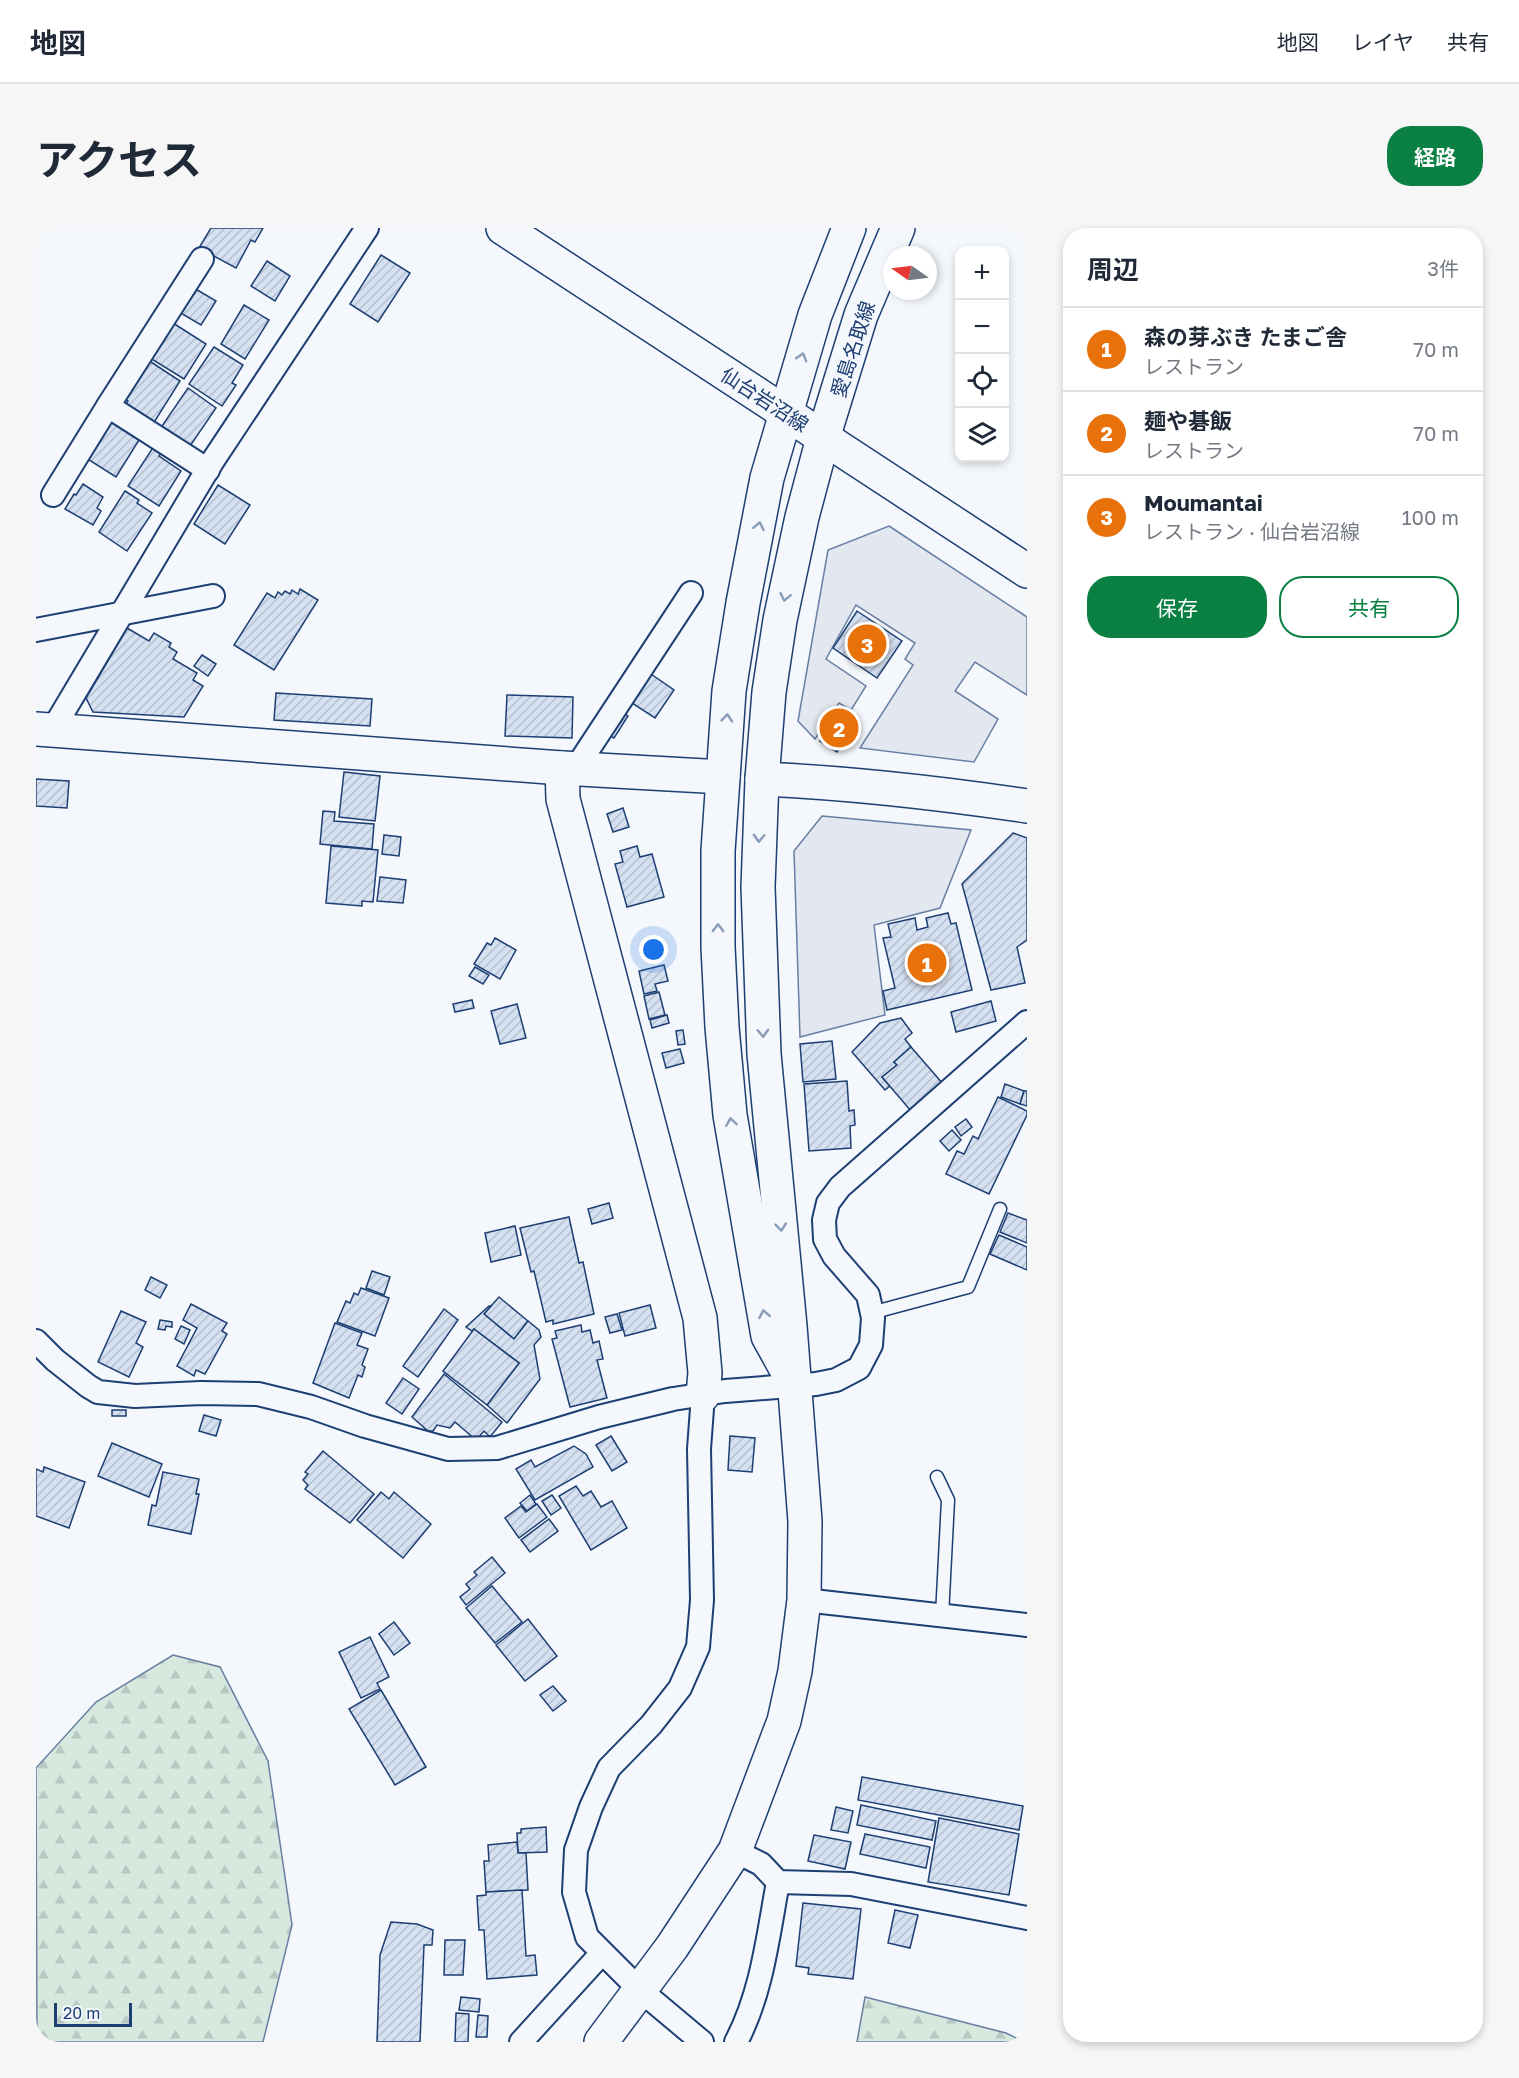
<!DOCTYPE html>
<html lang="ja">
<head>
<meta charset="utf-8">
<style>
  :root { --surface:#fff; --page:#f6f6f7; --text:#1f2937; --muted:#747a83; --line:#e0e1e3; --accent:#0b8043 }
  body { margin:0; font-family:"Golos Text","Noto Sans JP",sans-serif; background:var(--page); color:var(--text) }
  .controls { position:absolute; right:18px; top:18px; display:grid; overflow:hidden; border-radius:12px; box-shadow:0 3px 9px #0003 }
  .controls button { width:54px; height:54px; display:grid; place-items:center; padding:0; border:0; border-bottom:2px solid var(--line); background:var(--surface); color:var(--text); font:30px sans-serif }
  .compass { position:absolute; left:847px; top:18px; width:54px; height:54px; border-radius:50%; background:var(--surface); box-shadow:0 3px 9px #0003; rotate:284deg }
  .scale { position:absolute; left:18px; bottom:15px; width:78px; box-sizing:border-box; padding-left:6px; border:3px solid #1d3f73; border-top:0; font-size:16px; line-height:21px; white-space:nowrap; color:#1d3f73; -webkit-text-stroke:4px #f4f7fb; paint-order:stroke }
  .you { position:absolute; left:618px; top:722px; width:21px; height:21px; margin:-15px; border:4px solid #fff; border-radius:50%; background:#1a73e8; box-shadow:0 0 0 9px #1a73e833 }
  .badge { display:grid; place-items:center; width:39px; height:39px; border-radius:50%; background:var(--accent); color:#fff; font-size:20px; font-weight:700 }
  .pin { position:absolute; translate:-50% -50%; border:3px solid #fff; box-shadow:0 2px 6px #0006 }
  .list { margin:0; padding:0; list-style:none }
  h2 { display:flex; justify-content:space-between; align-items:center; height:78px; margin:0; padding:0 24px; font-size:26px }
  h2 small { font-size:20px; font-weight:400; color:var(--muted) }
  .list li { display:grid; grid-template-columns:39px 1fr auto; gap:18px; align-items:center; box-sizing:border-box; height:84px; padding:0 24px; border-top:2px solid var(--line) }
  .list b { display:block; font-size:22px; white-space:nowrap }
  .list p { margin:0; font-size:20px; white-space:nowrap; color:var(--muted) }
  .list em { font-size:20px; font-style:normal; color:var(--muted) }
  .actions { display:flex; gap:12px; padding:18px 24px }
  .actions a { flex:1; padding:14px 0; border:2px solid var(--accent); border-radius:24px; text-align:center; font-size:21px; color:var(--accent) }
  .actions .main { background:var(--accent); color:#fff }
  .icon { flex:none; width:33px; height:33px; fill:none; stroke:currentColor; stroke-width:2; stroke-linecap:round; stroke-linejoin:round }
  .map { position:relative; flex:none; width:991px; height:1814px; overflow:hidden; border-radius:24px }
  header { display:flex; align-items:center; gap:36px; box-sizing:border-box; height:84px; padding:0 30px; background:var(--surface); border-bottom:2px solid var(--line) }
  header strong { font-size:28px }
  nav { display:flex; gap:33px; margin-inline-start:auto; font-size:21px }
  .intro { display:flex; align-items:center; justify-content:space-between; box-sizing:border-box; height:144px; padding:0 36px }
  h1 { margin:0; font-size:42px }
  .button { padding:15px 27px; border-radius:24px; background:var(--accent); color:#fff; font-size:21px; font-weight:700 }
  main { display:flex; gap:36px; padding:0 36px }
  aside { flex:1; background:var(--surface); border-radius:24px; box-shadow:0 3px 9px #0003 }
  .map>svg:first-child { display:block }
  .forest { fill:url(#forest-firs); stroke:#687fa3; stroke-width:1.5 }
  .parking { fill:#e3e8f0; stroke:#687fa3; stroke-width:1.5 }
  .building { fill:url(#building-hatch); stroke:#1d3f73; stroke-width:1.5 }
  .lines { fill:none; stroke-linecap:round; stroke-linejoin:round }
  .lane-casing { stroke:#1d3f73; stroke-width:15 }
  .street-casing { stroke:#1d3f73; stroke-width:26 }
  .secondary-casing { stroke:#1d3f73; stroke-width:36 }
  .primary-casing { stroke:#1d3f73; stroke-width:36 }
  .lane { stroke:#f4f7fb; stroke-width:12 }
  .street { stroke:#f4f7fb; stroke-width:22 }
  .secondary { stroke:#f4f7fb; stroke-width:33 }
  .primary { stroke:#f4f7fb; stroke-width:33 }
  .oneway { stroke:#889bb7 }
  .labels { text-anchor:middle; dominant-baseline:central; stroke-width:4.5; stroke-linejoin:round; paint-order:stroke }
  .street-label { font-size:20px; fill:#1d3f73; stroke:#f4f7fb }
</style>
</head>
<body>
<header>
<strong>地図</strong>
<nav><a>地図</a><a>レイヤ</a><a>共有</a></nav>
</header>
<div class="intro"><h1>アクセス</h1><a class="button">経路</a></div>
<main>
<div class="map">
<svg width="991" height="1814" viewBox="0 0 991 1814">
  <defs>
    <pattern id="forest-firs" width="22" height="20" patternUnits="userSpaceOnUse" patternTransform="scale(1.5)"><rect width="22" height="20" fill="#d7e8df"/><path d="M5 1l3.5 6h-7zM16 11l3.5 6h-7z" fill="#b8c8c3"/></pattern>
    <pattern id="building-hatch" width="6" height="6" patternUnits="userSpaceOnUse" patternTransform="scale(1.5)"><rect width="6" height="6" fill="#d5e0f0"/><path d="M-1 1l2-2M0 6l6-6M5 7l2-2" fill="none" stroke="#b6c1d1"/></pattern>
  </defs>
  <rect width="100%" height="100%" fill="#f4f7fb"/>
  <g class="forest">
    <polygon points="137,1427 184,1439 232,1533 256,1697 227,1814 1,1814 0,1540 60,1474"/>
    <polygon points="829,1769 970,1805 988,1814 821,1814"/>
  </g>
  <g class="parking">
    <polygon points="853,298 991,389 991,467 939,434 919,463 962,491 938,534 824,520 877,437 869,431 879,415 820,377 790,431 830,458 815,482 803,475 779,511 762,493 792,322"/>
    <polygon points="786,588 935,602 904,680 838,697 849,787 764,809 758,623"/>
  </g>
  <g class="building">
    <polygon points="175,0 227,0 219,14 215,12 200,40 163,20"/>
    <polygon points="345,27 374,45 342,94 314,76"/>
    <polygon points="231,33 254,48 239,73 215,58"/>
    <polygon points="158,60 180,73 165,97 143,84"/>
    <polygon points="208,77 233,92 209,131 185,116"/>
    <polygon points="137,95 170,116 148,151 114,130"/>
    <polygon points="178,119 207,137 196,155 200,157 186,178 153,156"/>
    <polygon points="112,132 144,153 117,196 89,178 92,173 88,170"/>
    <polygon points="152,160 180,180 152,221 124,201"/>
    <polygon points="73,193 103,212 80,249 50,230"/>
    <polygon points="118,218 126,224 123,228 145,243 123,278 92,258"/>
    <polygon points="47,256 67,269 61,280 65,283 57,297 29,281 38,266 40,267"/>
    <polygon points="182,257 214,277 189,316 158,296"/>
    <polygon points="89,263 103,272 101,275 116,285 91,323 63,304"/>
    <polygon points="264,361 282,372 238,442 198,417 231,365 239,370 242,364 246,367 249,363 254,366 256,362 262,366"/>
    <polygon points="821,383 866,413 841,450 797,420"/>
    <polygon points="91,400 113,413 118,405 135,415 133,419 141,424 137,431 161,445 157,452 167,458 148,489 57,484 50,470"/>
    <polygon points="166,427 180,436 172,448 158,438"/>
    <polygon points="612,444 638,462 619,490 593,473"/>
    <polygon points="240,465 336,471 334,498 238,492"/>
    <polygon points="471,467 537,469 536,510 469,508"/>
    <polygon points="803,481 821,492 801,524 784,513"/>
    <polygon points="586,484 592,488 578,510 571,506"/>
    <polygon points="308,544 344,548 339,593 303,589"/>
    <polygon points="0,551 33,553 31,580 0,578"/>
    <polygon points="587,580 593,599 577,604 571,586"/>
    <polygon points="287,583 299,584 298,593 338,596 336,621 284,616"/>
    <polygon points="977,605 991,610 991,712 981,719 989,755 955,762 926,656"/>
    <polygon points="348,607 365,609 363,628 346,626"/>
    <polygon points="295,618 342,622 337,674 326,673 326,678 290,675"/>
    <polygon points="601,618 604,629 616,626 628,669 591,679 579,636 587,634 584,623"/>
    <polygon points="344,649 370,652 367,675 341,673"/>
    <polygon points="912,685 915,696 920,695 936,762 851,782 847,763 859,760 847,710 855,709 852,696 879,690 881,702 892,699 890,690"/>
    <polygon points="459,710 480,722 464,751 438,736 451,715 455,717"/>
    <polygon points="628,737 632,753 619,756 621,763 608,766 603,743"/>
    <polygon points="439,739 453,747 447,756 433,748"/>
    <polygon points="623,764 629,787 613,791 608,768"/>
    <polygon points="436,772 438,780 419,784 417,776"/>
    <polygon points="955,773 960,793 920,804 915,784"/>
    <polygon points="481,776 490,810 464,816 455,783"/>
    <polygon points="631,787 633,795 616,800 614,792"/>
    <polygon points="865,790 876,805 869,811 875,819 858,834 861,837 846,849 854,858 849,862 816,824 844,795"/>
    <polygon points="647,802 649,816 642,817 640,803"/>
    <polygon points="796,813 800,851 767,854 764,816"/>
    <polygon points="875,819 907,856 875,883 846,849 861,837 858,834"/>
    <polygon points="644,821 648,835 630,840 626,825"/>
    <polygon points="811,853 813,883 818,882 819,897 814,898 815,920 773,923 768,856"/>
    <polygon points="969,856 988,863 984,876 965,869"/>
    <polygon points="988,863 991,863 991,878 984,876"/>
    <polygon points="962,869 991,883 991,887 953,966 910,946 921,923 928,926 937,908 942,911"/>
    <polygon points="930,891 936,899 925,908 919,899"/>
    <polygon points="916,902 925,912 913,923 904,913"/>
    <polygon points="573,975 577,990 556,996 552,981"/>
    <polygon points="972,985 991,992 991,1015 964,1004"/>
    <polygon points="533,989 543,1035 547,1034 558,1086 517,1096 517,1092 510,1094 498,1043 495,1044 484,1000"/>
    <polygon points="479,998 485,1027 455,1034 449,1005"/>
    <polygon points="963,1007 991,1019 991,1042 954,1026"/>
    <polygon points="336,1043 354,1049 348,1067 330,1060"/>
    <polygon points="115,1049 131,1057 124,1070 109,1062"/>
    <polygon points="325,1060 353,1070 339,1108 301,1094 310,1073 314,1075 318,1065 322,1067"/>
    <polygon points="463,1069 492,1093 478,1111 448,1086"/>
    <polygon points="155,1076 191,1095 186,1103 191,1106 169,1146 160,1142 158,1148 141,1138 161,1100 147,1092"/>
    <polygon points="614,1077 620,1100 589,1108 583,1085"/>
    <polygon points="453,1078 455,1078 448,1086 478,1111 492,1093 503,1102 505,1109 498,1117 504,1151 471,1195 451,1177 483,1135 438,1101 436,1103 430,1099"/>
    <polygon points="408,1081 422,1092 382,1149 367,1138"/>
    <polygon points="85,1083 110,1094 100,1115 107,1119 93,1149 62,1134"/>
    <polygon points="581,1086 586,1102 574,1105 569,1089"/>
    <polygon points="124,1092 136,1094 136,1099 130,1098 129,1102 122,1101"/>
    <polygon points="299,1095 326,1105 321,1117 332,1121 326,1137 329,1139 326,1149 322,1147 313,1170 277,1155"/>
    <polygon points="545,1097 546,1104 554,1102 557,1115 563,1113 567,1131 561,1132 571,1170 534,1179 516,1111 521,1110 519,1103"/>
    <polygon points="145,1098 154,1102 148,1116 139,1111"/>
    <polygon points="438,1101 483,1135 451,1177 407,1143"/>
    <polygon points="408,1146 466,1194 454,1209 448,1203 440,1212 419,1194 414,1200 401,1197 397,1203 392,1203 376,1189"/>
    <polygon points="367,1150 383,1161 366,1186 350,1175"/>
    <rect x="76" y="1182" width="14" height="6"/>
    <polygon points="168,1187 185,1192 180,1208 163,1203"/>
    <polygon points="575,1208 591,1234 576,1243 560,1217"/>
    <polygon points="694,1208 719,1210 716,1244 692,1242"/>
    <polygon points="76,1215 126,1236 113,1269 62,1248"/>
    <polygon points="538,1218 550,1226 557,1239 499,1272 480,1241 495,1232 499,1239"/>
    <polygon points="287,1223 338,1266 314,1295 269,1261 272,1257 267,1252 272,1246 269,1244"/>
    <polygon points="8,1239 49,1254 33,1300 0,1288 0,1241 7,1244"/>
    <polygon points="127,1244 163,1251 160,1266 163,1266 155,1306 112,1297 116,1277 120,1278"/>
    <polygon points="540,1258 547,1268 555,1263 565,1279 576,1273 591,1300 555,1322 523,1268"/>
    <polygon points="345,1264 353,1271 358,1264 395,1296 367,1330 321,1292"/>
    <polygon points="494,1267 500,1276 491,1283 484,1275"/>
    <polygon points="516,1267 525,1280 515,1287 506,1273"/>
    <polygon points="501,1276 511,1289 483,1310 469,1290 485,1278 490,1284"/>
    <polygon points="513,1291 522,1303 494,1324 485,1312"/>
    <polygon points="456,1329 469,1345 430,1377 424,1369 434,1361 430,1356 441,1347 438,1344"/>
    <polygon points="456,1358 486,1394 459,1415 430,1380"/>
    <polygon points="492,1391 521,1428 489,1453 460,1417"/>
    <polygon points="358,1394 374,1415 358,1427 343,1406"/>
    <polygon points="334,1409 353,1449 341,1455 344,1461 325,1470 303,1424"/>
    <polygon points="517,1458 530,1473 517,1483 504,1467"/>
    <polygon points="345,1462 390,1539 359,1557 313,1481"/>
    <polygon points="826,1549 987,1578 983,1602 822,1572"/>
    <polygon points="825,1577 900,1593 896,1612 821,1597"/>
    <polygon points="800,1579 817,1583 812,1605 795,1602"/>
    <polygon points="903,1590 983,1606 973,1667 892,1654"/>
    <polygon points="510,1599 511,1624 482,1625 481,1605 485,1605 485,1601"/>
    <polygon points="829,1606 894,1619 890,1640 824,1626"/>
    <polygon points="778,1607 815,1614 809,1641 772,1633"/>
    <polygon points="481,1614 482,1625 490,1625 492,1662 450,1664 448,1633 453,1633 452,1617"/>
    <polygon points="486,1662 490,1728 499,1727 501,1747 451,1751 448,1702 443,1702 441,1668 450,1667 450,1664"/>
    <polygon points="767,1675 825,1681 817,1751 772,1746 773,1740 760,1738"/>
    <polygon points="859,1682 882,1687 874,1720 852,1715"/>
    <polygon points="355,1694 381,1696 397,1702 396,1717 388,1717 384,1814 341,1814 344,1727"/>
    <polygon points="409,1712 429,1712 427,1747 408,1747"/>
    <polygon points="425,1769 444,1771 443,1784 423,1782"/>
    <polygon points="420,1785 433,1786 432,1814 419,1814"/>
    <polygon points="442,1787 452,1788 451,1809 440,1809"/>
  </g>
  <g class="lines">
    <defs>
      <g id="lane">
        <polyline points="835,1085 932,1059 964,981"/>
        <polyline points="901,1249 912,1272 906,1388"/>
      </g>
      <g id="street">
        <polyline points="72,178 166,31"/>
        <polyline points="17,267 72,178 172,242"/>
        <polyline points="0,402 177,368"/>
        <polyline points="17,501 176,234 331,0"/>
        <polyline points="540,540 655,365"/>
        <polyline points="0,1113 19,1132 52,1158 62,1164 99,1168 165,1165 222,1166 275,1179 329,1198 412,1221 461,1220 563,1189 637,1171 689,1163 780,1156 800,1152 823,1140 835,1117 837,1090 832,1067 798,1028 789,1011 788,992 792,975 804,959 991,794"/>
        <polyline points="768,1372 991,1397"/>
        <polyline points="699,1623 725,1636 742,1654 815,1656 991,1690"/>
        <polyline points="485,1814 566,1725"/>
        <polyline points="666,1814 604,1762 551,1709 538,1664 540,1622 555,1579 573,1540 615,1497 644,1460 662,1419 666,1372 663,1221 667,1167"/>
        <path d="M 700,1814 C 726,1765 732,1708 742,1654"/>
      </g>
      <g id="secondary">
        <polyline points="0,501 526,540 687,549"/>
        <polyline points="526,540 527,571 664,1090 669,1145 667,1167"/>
        <path d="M 726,551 C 815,555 903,565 991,578"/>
        <polyline points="753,1146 732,1108 694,887 686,799 682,719 682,623 693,463 707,375 731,250 779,87 813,0"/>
        <polyline points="565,1814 636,1719 699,1623 748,1493 759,1443 768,1372 769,1293 754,1098 728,826 722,659 726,551 733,464 744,392 766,289 787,210 825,87 862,0"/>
      </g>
      <polyline id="primary" points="467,0 991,343"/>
    </defs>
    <use href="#lane" class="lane-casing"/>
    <use href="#street" class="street-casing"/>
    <use href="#secondary" class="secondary-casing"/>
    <use href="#primary" class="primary-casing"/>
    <use href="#lane" class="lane"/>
    <use href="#street" class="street"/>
    <use href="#secondary" class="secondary"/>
    <use href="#primary" class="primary"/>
  </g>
  <defs><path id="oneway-chevron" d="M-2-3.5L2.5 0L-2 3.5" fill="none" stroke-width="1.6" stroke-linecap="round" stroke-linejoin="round" transform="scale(1.5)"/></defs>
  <g class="oneway">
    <use href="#oneway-chevron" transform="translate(766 129) rotate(-73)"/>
    <use href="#oneway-chevron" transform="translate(723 298) rotate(-79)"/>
    <use href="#oneway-chevron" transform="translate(749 369) rotate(101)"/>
    <use href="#oneway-chevron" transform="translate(691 490) rotate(-85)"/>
    <use href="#oneway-chevron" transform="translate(723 610) rotate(92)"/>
    <use href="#oneway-chevron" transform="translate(682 700) rotate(-90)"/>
    <use href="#oneway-chevron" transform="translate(727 805) rotate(88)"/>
    <use href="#oneway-chevron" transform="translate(695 894) rotate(-99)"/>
    <use href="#oneway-chevron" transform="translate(745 999) rotate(84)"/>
    <use href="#oneway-chevron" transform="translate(728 1086) rotate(-101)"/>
  </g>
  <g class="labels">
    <g class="street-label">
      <text transform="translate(816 121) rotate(-72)">愛島名取線</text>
      <text transform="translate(729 171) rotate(33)">仙台岩沼線</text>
    </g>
  </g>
</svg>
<div class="controls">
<button>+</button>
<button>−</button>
<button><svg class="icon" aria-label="locate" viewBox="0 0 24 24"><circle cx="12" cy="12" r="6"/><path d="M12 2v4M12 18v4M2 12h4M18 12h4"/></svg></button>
<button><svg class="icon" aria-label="layers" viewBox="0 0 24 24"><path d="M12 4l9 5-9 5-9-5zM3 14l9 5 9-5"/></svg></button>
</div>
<svg class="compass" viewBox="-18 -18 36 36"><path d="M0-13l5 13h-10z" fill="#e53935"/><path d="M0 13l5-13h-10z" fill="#747a83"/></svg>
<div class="scale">20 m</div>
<div class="you"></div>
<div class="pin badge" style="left:891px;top:735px;background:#e8710a">1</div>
<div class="pin badge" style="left:803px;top:500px;background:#e8710a">2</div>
<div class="pin badge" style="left:831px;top:416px;background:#e8710a">3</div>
</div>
<aside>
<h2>周辺<small>3件</small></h2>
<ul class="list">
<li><span class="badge" style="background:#e8710a">1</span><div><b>森の芽ぶき たまご舎</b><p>レストラン</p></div><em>70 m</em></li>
<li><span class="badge" style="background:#e8710a">2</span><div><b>麺や碁飯</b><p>レストラン</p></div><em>70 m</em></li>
<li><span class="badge" style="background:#e8710a">3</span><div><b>Moumantai</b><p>レストラン · 仙台岩沼線</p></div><em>100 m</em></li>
</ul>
<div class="actions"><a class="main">保存</a><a>共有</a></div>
</aside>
</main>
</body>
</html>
